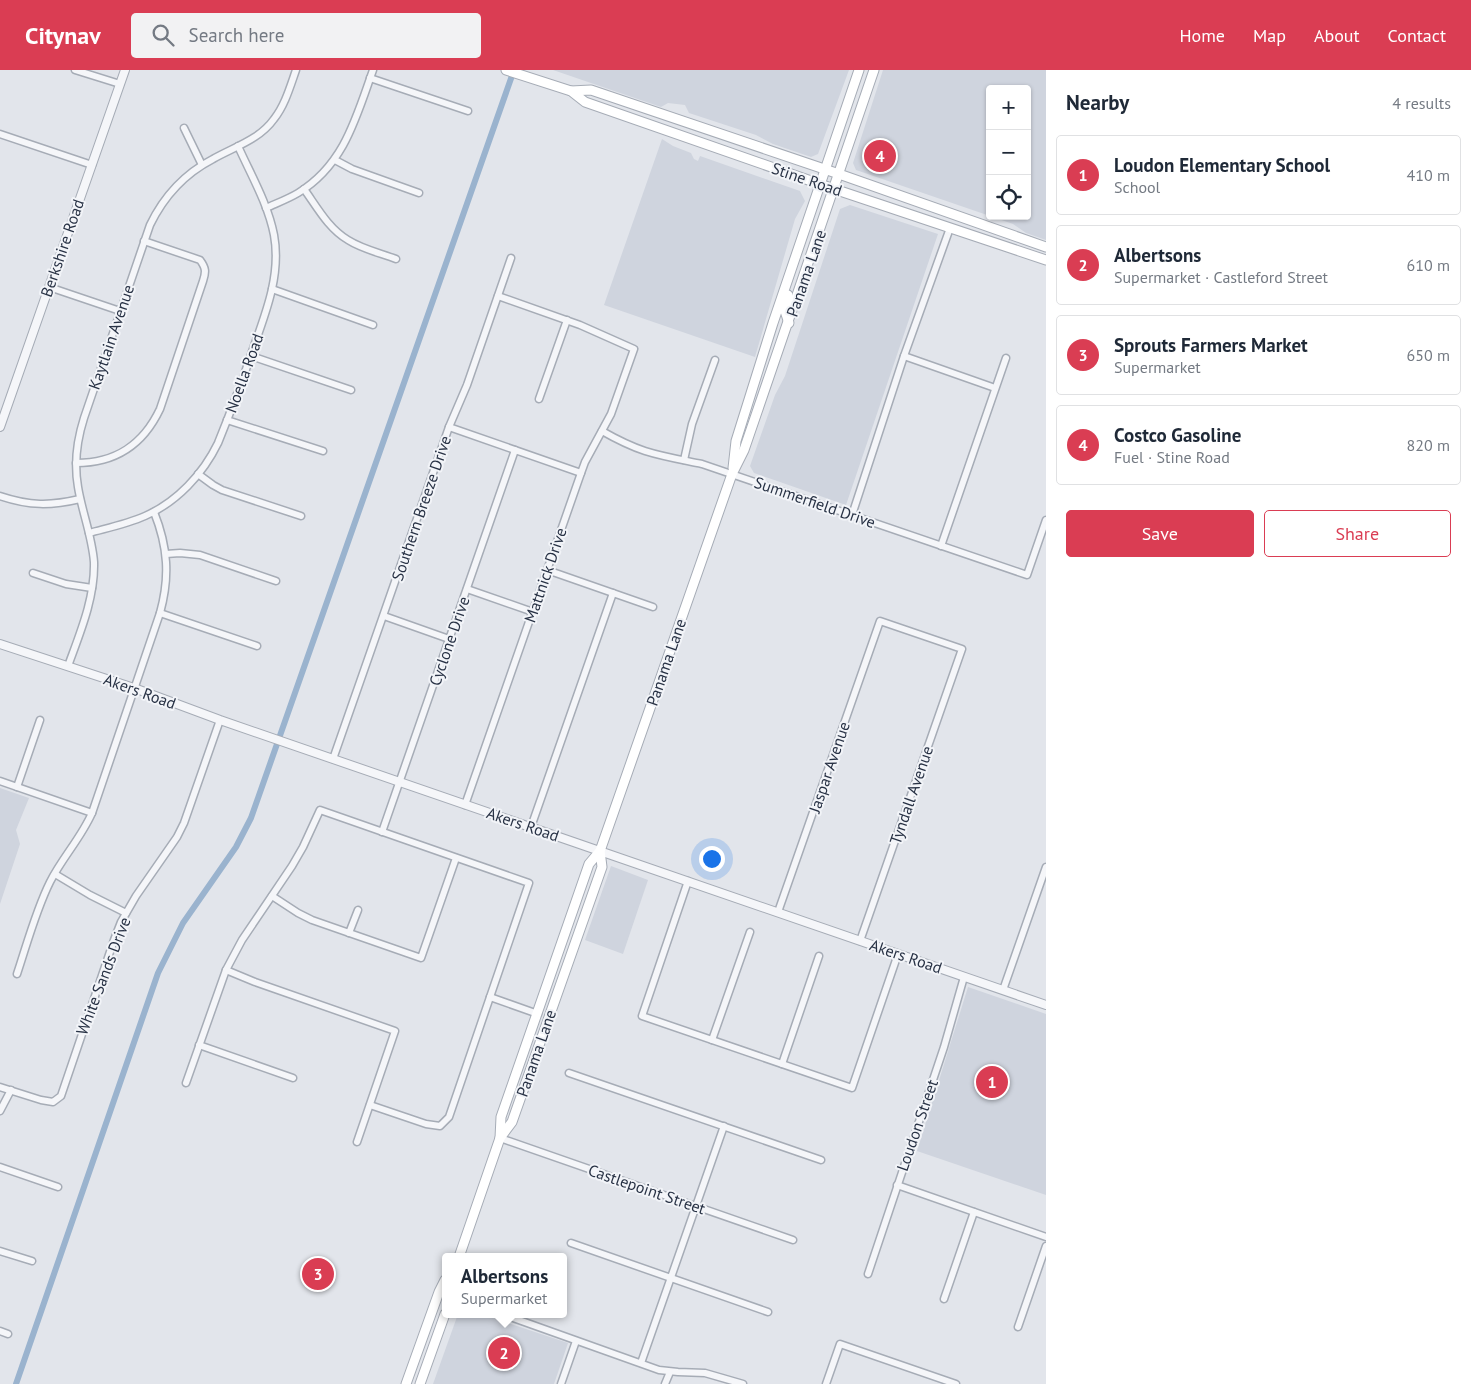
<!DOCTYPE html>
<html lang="en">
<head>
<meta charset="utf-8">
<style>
  :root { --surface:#fff; --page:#f2f2f3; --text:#1f2937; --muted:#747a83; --line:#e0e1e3; --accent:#da3d53 }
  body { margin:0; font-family:"PT Sans",sans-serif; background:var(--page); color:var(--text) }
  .controls { position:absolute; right:15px; top:15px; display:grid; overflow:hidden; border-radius:5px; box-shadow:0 1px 4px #0004 }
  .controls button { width:45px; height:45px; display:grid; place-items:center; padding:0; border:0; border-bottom:1px solid var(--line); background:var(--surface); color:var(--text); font:25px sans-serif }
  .you { position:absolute; left:711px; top:788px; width:18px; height:18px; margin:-12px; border:4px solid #fff; border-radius:50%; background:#1a73e8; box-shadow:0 0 0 8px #1a73e833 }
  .badge { display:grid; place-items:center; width:32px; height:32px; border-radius:50%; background:var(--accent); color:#fff; font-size:16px; font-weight:700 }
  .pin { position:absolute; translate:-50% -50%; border:2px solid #fff; box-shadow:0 1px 5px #0006 }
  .popup { position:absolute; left:442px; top:1183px; width:125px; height:65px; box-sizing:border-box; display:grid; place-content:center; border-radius:5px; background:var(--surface); filter:drop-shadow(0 1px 4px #0005); font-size:16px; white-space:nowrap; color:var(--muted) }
  .popup b { font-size:19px; color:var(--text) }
  .popup::after { content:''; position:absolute; left:50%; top:100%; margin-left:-10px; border:10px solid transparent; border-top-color:var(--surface) }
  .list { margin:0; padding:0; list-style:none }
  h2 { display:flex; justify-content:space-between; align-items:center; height:65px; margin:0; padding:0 20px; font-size:21px }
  h2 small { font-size:16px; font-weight:400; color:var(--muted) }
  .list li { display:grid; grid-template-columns:32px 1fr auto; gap:15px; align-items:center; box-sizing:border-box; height:80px; margin:0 10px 10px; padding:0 10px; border:1px solid var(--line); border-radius:5px }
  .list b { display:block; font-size:19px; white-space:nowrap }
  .list p { margin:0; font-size:16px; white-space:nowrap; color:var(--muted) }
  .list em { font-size:16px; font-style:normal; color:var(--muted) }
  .actions { display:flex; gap:10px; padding:15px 20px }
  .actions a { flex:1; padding:11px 0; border:1px solid var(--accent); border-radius:5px; text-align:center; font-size:18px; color:var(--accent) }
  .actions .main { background:var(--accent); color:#fff }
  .icon { flex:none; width:28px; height:28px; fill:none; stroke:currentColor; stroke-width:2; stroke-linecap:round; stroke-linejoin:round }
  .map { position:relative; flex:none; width:1046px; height:1314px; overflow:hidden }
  header { display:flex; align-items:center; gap:30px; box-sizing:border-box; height:70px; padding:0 25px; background:var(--accent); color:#fff }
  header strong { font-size:24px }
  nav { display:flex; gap:28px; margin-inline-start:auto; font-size:18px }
  .search { width:350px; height:45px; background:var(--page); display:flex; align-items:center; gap:12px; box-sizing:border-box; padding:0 18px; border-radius:5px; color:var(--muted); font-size:19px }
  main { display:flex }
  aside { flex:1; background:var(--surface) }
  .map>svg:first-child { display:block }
  .built { fill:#cfd4de }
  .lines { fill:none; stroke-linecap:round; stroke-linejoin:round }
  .canal { stroke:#9ab3ce; stroke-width:6 }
  .minor-casing { stroke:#a6acb6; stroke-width:9 }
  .tertiary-casing { stroke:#a6acb6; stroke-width:10 }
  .secondary-casing { stroke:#a6acb6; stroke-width:11 }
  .minor { stroke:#f5f6f9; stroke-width:6 }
  .tertiary { stroke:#f5f6f9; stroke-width:8 }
  .secondary { stroke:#fff; stroke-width:9 }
  .labels { text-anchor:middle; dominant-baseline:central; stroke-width:4; stroke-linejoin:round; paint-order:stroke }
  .street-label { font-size:16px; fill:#283245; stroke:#f2f4f8 }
</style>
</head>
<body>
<header>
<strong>Citynav</strong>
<div class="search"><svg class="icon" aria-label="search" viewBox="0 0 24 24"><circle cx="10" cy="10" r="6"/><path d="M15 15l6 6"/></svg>Search here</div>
<nav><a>Home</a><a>Map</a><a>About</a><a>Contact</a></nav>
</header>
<main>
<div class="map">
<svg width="1046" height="1314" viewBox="0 0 1046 1314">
  <rect width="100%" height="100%" fill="#e2e5eb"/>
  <g class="built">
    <polygon points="553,0 849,0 818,84 811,87 773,74 756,65 689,43 685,35 668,33 661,37"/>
    <polygon points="883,0 1046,0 1046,170 1026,163 1013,154 990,146 1027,146 1027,19 990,19 990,146 856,100 853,93"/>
    <polygon points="662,69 673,76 691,83 694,89 698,91 700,86 800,121 805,131 795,149 755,287 604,235"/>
    <polygon points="850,135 938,164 846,435 754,403 750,396 775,325 785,306 840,139"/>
    <polygon points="0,718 29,728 16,760 20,774 0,834"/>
    <polygon points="611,796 648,810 623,884 585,870"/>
    <polygon points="968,917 1046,944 1046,1125 917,1081"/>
    <polygon points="458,1244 481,1244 568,1273 554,1314 433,1314"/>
  </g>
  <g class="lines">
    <polyline class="canal" points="16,1314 158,903 183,853 236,777 251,748 514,0"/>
    <defs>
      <g id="minor">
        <polyline points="75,0 120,14"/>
        <polyline points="370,8 468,41"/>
        <polyline points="184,58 202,95"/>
        <polyline points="0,64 92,95"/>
        <polyline points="335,90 352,99 419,123"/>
        <path d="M 304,119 C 317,137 328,158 348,170 C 362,179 380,183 396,189"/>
        <path d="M 266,138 C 277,133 288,129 298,123 C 344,95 356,48 373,0"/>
        <polyline points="49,217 120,241"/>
        <polyline points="272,219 373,255"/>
        <polyline points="251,286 351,320"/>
        <polyline points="904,286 995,318"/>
        <polyline points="539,329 567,250"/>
        <polyline points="227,350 323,381"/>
        <polyline points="449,357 581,403"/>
        <path d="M 602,361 C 616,369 630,376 645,381 C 664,387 683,390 702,394 L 1027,505 L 1046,450"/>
        <polyline points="684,390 692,354 715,290"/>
        <path d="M 76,393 C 116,393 143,375 160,339 L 203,211 C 206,202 206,198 200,190 L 144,171"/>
        <polyline points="198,404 213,415 222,420 301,446"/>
        <path d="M 0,426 C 30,436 50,436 80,429"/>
        <polyline points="852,445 904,286 950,158"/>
        <path d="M 89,463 C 107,458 127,454 145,446 C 177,432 203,404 218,373 C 231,341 243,309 254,276 C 267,240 281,203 274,165 C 268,134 251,105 238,76"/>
        <polyline points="941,476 1006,288"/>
        <polyline points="166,484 180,483 200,485 276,511"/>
        <polyline points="547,500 653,537"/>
        <polyline points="33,503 66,514 92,518"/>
        <polyline points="467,519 533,542"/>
        <polyline points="160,543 257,576"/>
        <polyline points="384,546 449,569"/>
        <path d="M 68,596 C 80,563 95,528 94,492 C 92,466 82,442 78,417 C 74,394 77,370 84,348 L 150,155 C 164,126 184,104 213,89 C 234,77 259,70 274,49 C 285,35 290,17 296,0"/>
        <polyline points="333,689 449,357 467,315 511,188"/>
        <polyline points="0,711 92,743"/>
        <polyline points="17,717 40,650"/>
        <polyline points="465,735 581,403 585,392 611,344 634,279 580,255 498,226"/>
        <polyline points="531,757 613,523"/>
        <polyline points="382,762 515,380"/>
        <polyline points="55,804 90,825 126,843"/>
        <polyline points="688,811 642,946 852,1018 898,884"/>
        <polyline points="272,826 298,843 312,850 421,888 456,788"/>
        <polyline points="778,842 880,551 962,579 860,871"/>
        <polyline points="349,863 358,840"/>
        <polyline points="226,900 255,912 395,961 357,1072"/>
        <path d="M 17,904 C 27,874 36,840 50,812 C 62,788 81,768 92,743 L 160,543 C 170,507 168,477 154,442"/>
        <polyline points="1003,920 1046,797"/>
        <polyline points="490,927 538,944"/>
        <polyline points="712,970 750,862"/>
        <polyline points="199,975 293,1008"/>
        <polyline points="782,994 819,886"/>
        <polyline points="569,1003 821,1090"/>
        <polyline points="186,1013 226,900 242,870 292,796 303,777 320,740 529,813 449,1047 440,1056 426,1054 370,1035"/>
        <polyline points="0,1017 41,1030 53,1032 61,1026 114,870 121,852 136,826 177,767 184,753 220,650"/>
        <polyline points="0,1041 11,1020"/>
        <polyline points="500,1068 793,1170"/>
        <polyline points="0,1097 58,1117"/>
        <polyline points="897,1115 1046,1167"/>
        <polyline points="571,1173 768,1242"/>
        <polyline points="0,1181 32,1191"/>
        <polyline points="868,1204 944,977 964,907"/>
        <polyline points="944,1229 974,1142"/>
        <polyline points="502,1244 659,1300 678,1302 705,1303 743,1314"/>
        <polyline points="1018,1257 1046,1176"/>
        <polyline points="0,1261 8,1264"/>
        <polyline points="641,1293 724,1056"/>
        <polyline points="561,1314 576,1271"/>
        <polyline points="665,1314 670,1302"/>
        <polyline points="826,1314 840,1274 956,1314"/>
      </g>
      <g id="tertiary">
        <polyline points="0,357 125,0"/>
        <polyline points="0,574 134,618 220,650 1046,935"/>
      </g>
      <g id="secondary">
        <polyline points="506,0 571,21 585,32 834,119 1046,190"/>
        <polyline points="571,21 591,20 839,104 1046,177"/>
        <polyline points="788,225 785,241 789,253"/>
        <polyline points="733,398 736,371 773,253 859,0"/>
        <polyline points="500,1068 501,1047 589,794 600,781 732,404 744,380 874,0"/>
        <polyline points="459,1187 500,1068 512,1052 602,797 600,781"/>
        <polyline points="406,1314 439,1222 445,1210"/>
        <polyline points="420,1314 445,1244"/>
      </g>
    </defs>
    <use href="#minor" class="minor-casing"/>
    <use href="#tertiary" class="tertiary-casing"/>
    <use href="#secondary" class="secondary-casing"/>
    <use href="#minor" class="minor"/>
    <use href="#tertiary" class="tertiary"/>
    <use href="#secondary" class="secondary"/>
  </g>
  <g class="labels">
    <g class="street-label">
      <text transform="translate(807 109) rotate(19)">Stine Road</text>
      <text transform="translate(62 178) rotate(-71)">Berkshire Road</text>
      <text transform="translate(806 203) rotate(-71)">Panama Lane</text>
      <text transform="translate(111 267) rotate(-71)">Kaytlain Avenue</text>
      <text transform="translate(244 303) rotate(-70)">Noella Road</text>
      <text transform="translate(815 432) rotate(19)">Summerfield Drive</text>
      <text transform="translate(421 438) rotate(-71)">Southern Breeze Drive</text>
      <text transform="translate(545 505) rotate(-71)">Mattnick Drive</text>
      <text transform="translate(449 571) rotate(-71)">Cyclone Drive</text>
      <text transform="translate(666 592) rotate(-71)">Panama Lane</text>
      <text transform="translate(140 621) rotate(20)">Akers Road</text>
      <text transform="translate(829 697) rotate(-71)">Jaspar Avenue</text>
      <text transform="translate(911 725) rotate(-71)">Tyndall Avenue</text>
      <text transform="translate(523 754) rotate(19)">Akers Road</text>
      <text transform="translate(906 886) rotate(19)">Akers Road</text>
      <text transform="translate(103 906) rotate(-69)">White Sands Drive</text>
      <text transform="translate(536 983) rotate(-71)">Panama Lane</text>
      <text transform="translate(917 1055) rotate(-71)">Loudon Street</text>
      <text transform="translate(647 1119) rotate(19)">Castlepoint Street</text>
    </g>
  </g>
</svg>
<div class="controls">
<button>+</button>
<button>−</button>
<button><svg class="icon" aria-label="locate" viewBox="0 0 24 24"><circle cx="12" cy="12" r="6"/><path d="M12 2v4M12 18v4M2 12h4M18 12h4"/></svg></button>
</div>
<div class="you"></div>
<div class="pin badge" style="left:992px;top:1012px">1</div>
<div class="pin badge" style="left:504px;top:1283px">2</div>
<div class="popup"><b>Albertsons</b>Supermarket</div>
<div class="pin badge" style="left:318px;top:1204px">3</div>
<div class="pin badge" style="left:880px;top:86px">4</div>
</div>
<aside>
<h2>Nearby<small>4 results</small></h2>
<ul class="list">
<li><span class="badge">1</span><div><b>Loudon Elementary School</b><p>School</p></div><em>410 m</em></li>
<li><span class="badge">2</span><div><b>Albertsons</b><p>Supermarket · Castleford Street</p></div><em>610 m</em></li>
<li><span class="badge">3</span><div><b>Sprouts Farmers Market</b><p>Supermarket</p></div><em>650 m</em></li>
<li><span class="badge">4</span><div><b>Costco Gasoline</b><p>Fuel · Stine Road</p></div><em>820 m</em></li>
</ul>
<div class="actions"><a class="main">Save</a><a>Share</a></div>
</aside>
</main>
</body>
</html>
